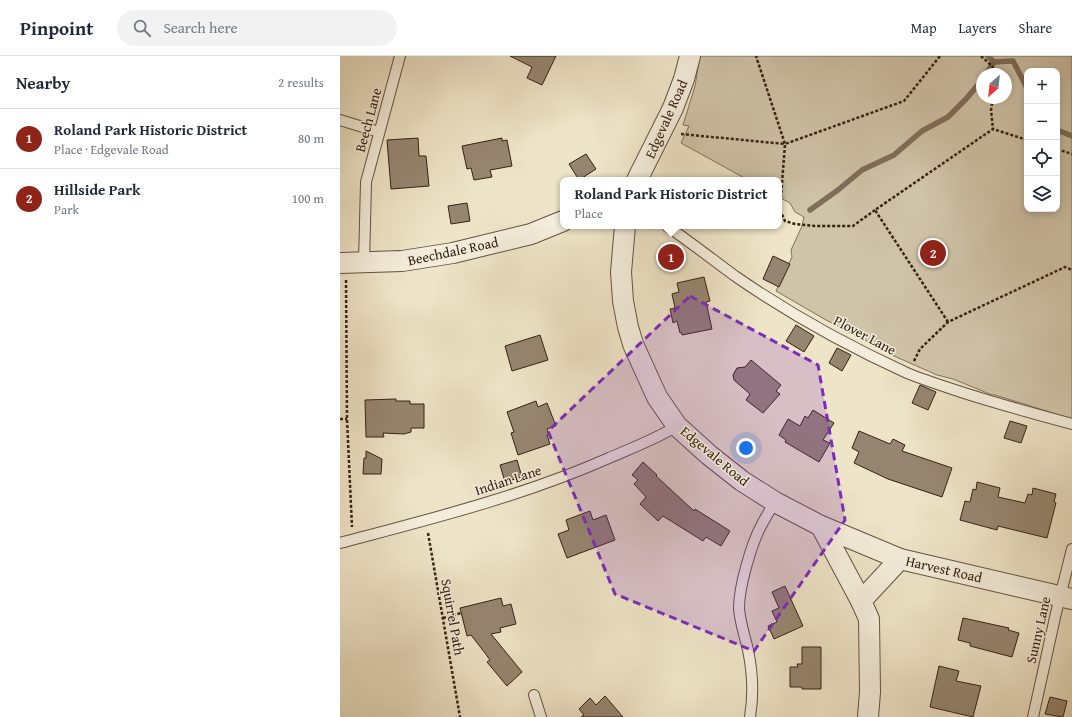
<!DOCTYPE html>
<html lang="en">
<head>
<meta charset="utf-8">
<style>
  :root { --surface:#fff; --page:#f2f2f3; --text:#1f2937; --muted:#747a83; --line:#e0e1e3; --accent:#8f2418 }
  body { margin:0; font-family:"Gentium Book Plus",serif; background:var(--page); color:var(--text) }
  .controls { position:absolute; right:12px; top:12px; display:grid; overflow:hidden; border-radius:8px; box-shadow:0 2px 6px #0003 }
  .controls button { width:36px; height:36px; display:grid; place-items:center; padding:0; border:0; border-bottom:1px solid var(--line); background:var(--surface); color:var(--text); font:20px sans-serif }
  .compass { position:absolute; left:636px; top:12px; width:36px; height:36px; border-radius:50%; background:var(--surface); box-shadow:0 2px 6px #0003; rotate:207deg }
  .you { position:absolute; left:406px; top:392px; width:14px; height:14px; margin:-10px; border:3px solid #fff; border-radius:50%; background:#1a73e8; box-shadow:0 0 0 6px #1a73e833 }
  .badge { display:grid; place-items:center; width:26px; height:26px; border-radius:50%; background:var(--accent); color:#fff; font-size:13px; font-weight:700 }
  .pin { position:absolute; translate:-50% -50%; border:2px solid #fff; box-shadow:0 1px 4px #0006 }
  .popup { position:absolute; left:220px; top:121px; width:222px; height:52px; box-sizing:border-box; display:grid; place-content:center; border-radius:8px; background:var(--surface); filter:drop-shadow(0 1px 3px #0005); font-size:13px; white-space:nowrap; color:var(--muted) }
  .popup b { font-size:15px; color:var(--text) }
  .popup::after { content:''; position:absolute; left:50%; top:100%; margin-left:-8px; border:8px solid transparent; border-top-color:var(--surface) }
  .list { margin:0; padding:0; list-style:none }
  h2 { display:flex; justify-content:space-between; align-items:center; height:52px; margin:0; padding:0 16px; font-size:17px }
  h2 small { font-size:13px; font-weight:400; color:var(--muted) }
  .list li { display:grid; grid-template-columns:26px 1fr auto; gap:12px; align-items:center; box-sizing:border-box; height:60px; padding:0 16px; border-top:1px solid var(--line) }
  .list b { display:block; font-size:15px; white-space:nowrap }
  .list p { margin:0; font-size:13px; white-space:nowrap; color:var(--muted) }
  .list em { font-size:13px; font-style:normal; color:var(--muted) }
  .icon { flex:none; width:22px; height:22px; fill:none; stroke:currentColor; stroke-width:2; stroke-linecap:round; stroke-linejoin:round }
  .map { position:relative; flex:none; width:732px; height:661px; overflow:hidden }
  header { display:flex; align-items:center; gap:24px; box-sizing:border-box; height:56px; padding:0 20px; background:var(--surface); border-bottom:1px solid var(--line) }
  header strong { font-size:19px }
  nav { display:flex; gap:22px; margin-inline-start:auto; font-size:14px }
  .search { width:280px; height:36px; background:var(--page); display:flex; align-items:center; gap:10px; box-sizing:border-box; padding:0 14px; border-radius:22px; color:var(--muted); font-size:15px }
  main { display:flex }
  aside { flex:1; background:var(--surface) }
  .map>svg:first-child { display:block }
  .green { fill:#cfc3a8; stroke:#82725e; fill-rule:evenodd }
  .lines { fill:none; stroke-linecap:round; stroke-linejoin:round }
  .stream { stroke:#7f6e5a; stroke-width:5.5 }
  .building { fill:#968671; stroke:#362113 }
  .lane-casing { stroke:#645240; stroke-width:12 }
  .street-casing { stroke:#645240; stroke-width:22 }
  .path { stroke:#362113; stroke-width:2.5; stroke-dasharray:3 2; stroke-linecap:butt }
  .lane { stroke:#f4eddb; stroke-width:10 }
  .street { stroke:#f4eddb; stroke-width:20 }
  .marked { fill:#7b2cbf; fill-opacity:0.2; stroke:#7b2cbf; stroke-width:3; stroke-dasharray:8 5; stroke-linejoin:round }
  .labels { text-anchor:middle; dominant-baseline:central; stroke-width:3; stroke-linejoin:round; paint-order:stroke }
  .street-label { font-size:14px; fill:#362113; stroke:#f4eddb }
</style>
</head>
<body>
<header>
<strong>Pinpoint</strong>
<div class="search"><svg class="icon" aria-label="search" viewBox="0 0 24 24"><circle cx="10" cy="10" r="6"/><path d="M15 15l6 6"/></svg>Search here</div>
<nav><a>Map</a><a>Layers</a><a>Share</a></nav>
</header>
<main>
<aside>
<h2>Nearby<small>2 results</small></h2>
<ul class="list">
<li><span class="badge">1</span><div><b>Roland Park Historic District</b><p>Place · Edgevale Road</p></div><em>80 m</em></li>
<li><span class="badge">2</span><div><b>Hillside Park</b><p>Park</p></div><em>100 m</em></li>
</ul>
</aside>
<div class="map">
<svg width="732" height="661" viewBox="0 0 732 661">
  <rect width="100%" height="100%" fill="#eee4c7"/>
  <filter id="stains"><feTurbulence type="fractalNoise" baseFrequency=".005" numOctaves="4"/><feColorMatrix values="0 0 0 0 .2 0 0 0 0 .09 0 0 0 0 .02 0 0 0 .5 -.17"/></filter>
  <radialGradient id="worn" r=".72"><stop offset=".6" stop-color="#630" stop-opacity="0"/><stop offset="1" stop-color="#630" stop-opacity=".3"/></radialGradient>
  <path class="green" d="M 360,0 L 732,0 L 732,363 L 655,339 L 652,339 L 613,323 L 597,319 L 554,300 L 546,295 L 486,264 L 436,235 L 452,201 L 451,194 L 462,170 L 464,161 L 455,156 L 450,147 L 439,141 L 439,124 L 408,124 L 341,87 L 349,70 L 343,69 L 355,30 ZM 687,15 L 717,15 L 717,153 L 687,153 ZM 642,18 L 666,18 L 666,42 L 642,42 Z"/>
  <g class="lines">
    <g class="stream">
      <polyline points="648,0 654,6"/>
      <polyline points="646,18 654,6 673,5 687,32"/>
      <polyline points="717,74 732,80"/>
      <polyline points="470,154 498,134 522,114 554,99 582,75 608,61 626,43 642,24"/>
    </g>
  </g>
  <g class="building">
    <polygon points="170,0 216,0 202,29 187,22 192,11"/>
    <polygon points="78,82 79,100 86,100 89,130 51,133 47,84"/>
    <polygon points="162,82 162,85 167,84 172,110 150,114 152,121 134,124 131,112 127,113 122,90"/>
    <polygon points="246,98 256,113 239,124 229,108"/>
    <polygon points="127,147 130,165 111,168 108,150"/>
    <polygon points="433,200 450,208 439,231 423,223"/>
    <polygon points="364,221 370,245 366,246 372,273 342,279 341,276 340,277 337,265 333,267 330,253 335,252 332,238 339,236 337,227"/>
    <polygon points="456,269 474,280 464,296 446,285"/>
    <polygon points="200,279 208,304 172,315 165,290"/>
    <polygon points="497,292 511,299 502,315 489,307"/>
    <polygon points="411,304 441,329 436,335 440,338 423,357 406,344 410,338 394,324 393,319 397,312 405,311"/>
    <polygon points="580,329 596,336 588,354 572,347"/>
    <polygon points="56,343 56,345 70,345 70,348 84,348 84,372 71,372 71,376 64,378 43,377 44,381 26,381 25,344"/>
    <polygon points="196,345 198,351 207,347 216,370 207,373 209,378 207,379 210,388 178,399 171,377 174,376 167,356"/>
    <polygon points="473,354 494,367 483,384 490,387 479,406 445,386 446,384 439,379 448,363 460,370 465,360 468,362"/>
    <polygon points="670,365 687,370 681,387 664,382"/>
    <polygon points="519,375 550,388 553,383 565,389 562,395 612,412 602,441 548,423 514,407 519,396 512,392"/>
    <polygon points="26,395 42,403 41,418 23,418 24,402 26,402"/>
    <polygon points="177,404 182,421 165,426 160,409"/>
    <polygon points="303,406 317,419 316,420 354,455 355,453 390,475 381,490 366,481 363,485 323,460 318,465 300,448 306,441 294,428 298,424 292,419"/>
    <polygon points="637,426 660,432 658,441 685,447 688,438 692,439 693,432 716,438 714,446 716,447 707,482 658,470 657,474 620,464 625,445 630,446 633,433 636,434"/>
    <polygon points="250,455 253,464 266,459 275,484 227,502 218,478 229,474 226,464"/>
    <polygon points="445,530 463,570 434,583 428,570 437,566 432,555 439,552 432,536"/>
    <polygon points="161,542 163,550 171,548 176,568 160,572 161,576 151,578 182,616 167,630 147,606 150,604 145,597 131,579 127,580 120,552"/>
    <polygon points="623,562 669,572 668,574 679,577 672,601 630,590 630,587 618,584"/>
    <polygon points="462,591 481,591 481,633 462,633 462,631 450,631 450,611 458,611 457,608 462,608"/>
    <polygon points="599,610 619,615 616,625 641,630 633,661 590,651"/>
    <polygon points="265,640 283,661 241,661 244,659 239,653 250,642 256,649"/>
    <polygon points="710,641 727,645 723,661 705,658"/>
  </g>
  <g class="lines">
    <defs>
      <g id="lane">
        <polyline points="0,64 39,76"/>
        <path d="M 327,170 C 350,186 372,203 395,220 C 447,256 510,291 567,317 C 584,324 603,330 621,336 C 658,348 695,358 732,368"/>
        <polyline points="24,207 26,126 60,0"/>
        <path d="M 0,487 C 91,463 183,440 269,402 C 292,392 316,383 337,370"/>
        <polyline points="194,639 201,661"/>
        <path d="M 410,661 C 414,637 413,618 408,594 C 405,580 400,567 399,552 C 399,531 411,489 421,470 C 425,462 430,454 435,446"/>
        <polyline points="693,661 716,557 732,493"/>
      </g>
      <g id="street">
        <polyline points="297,124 333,52 344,23 350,0"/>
        <polyline points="285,170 281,216 283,245 288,271 293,288 317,341 337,370 369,399 402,425 435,446 481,470 560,503 732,543"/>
        <polyline points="0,207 62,205 113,197 191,178 223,165"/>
        <polyline points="481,470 521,545 529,563 530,636 528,661"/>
        <polyline points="521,545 560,503"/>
      </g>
    </defs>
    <use href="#lane" class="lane-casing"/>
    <use href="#street" class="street-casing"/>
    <g class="path">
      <polyline points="641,0 652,10 656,18"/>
      <polyline points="653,42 651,54 653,73"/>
      <polyline points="341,78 445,88 416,0"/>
      <polyline points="717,93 732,98"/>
      <polyline points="535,154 513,170 475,170 455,168 445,165 440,154 445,88 564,45 600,0"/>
      <polyline points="6,224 7,363 12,471"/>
      <polyline points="608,266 535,154 653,73 687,84"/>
      <polyline points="574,305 580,293 608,266 725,211 732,214"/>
      <polyline points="0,363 7,363"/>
      <polyline points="88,477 120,661"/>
      <polyline points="103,562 121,557"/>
    </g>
    <use href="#lane" class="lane"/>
    <use href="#street" class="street"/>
  </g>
  <path class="marked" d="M 350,240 L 478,309 L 505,464 L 414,595 L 275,538 L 208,375 Z"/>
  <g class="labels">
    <g class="street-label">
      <text transform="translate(326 63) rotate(-66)">Edgevale Road</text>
      <text transform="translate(28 64) rotate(-75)">Beech Lane</text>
      <text transform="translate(113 195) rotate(-12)">Beechdale Road</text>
      <text transform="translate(525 279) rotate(28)">Plover Lane</text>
      <text transform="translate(375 400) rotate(40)">Edgevale Road</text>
      <text transform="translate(168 424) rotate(-18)">Indian Lane</text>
      <text transform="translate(604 513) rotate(13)">Harvest Road</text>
      <text transform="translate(113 561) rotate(80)">Squirrel Path</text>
      <text transform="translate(698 574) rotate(-77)">Sunny Lane</text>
    </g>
  </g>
  <rect width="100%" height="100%" filter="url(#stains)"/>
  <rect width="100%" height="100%" fill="url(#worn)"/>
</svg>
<div class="controls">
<button>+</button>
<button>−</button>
<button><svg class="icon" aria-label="locate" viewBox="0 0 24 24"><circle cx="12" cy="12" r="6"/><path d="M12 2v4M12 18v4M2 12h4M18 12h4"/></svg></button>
<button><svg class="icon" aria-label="layers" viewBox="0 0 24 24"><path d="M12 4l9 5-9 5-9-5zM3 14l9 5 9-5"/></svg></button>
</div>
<svg class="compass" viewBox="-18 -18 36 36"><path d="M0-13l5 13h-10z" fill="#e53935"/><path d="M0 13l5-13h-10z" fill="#747a83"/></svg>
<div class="you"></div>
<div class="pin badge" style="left:331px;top:201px">1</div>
<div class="popup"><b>Roland Park Historic District</b>Place</div>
<div class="pin badge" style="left:593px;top:197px">2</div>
</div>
</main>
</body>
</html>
